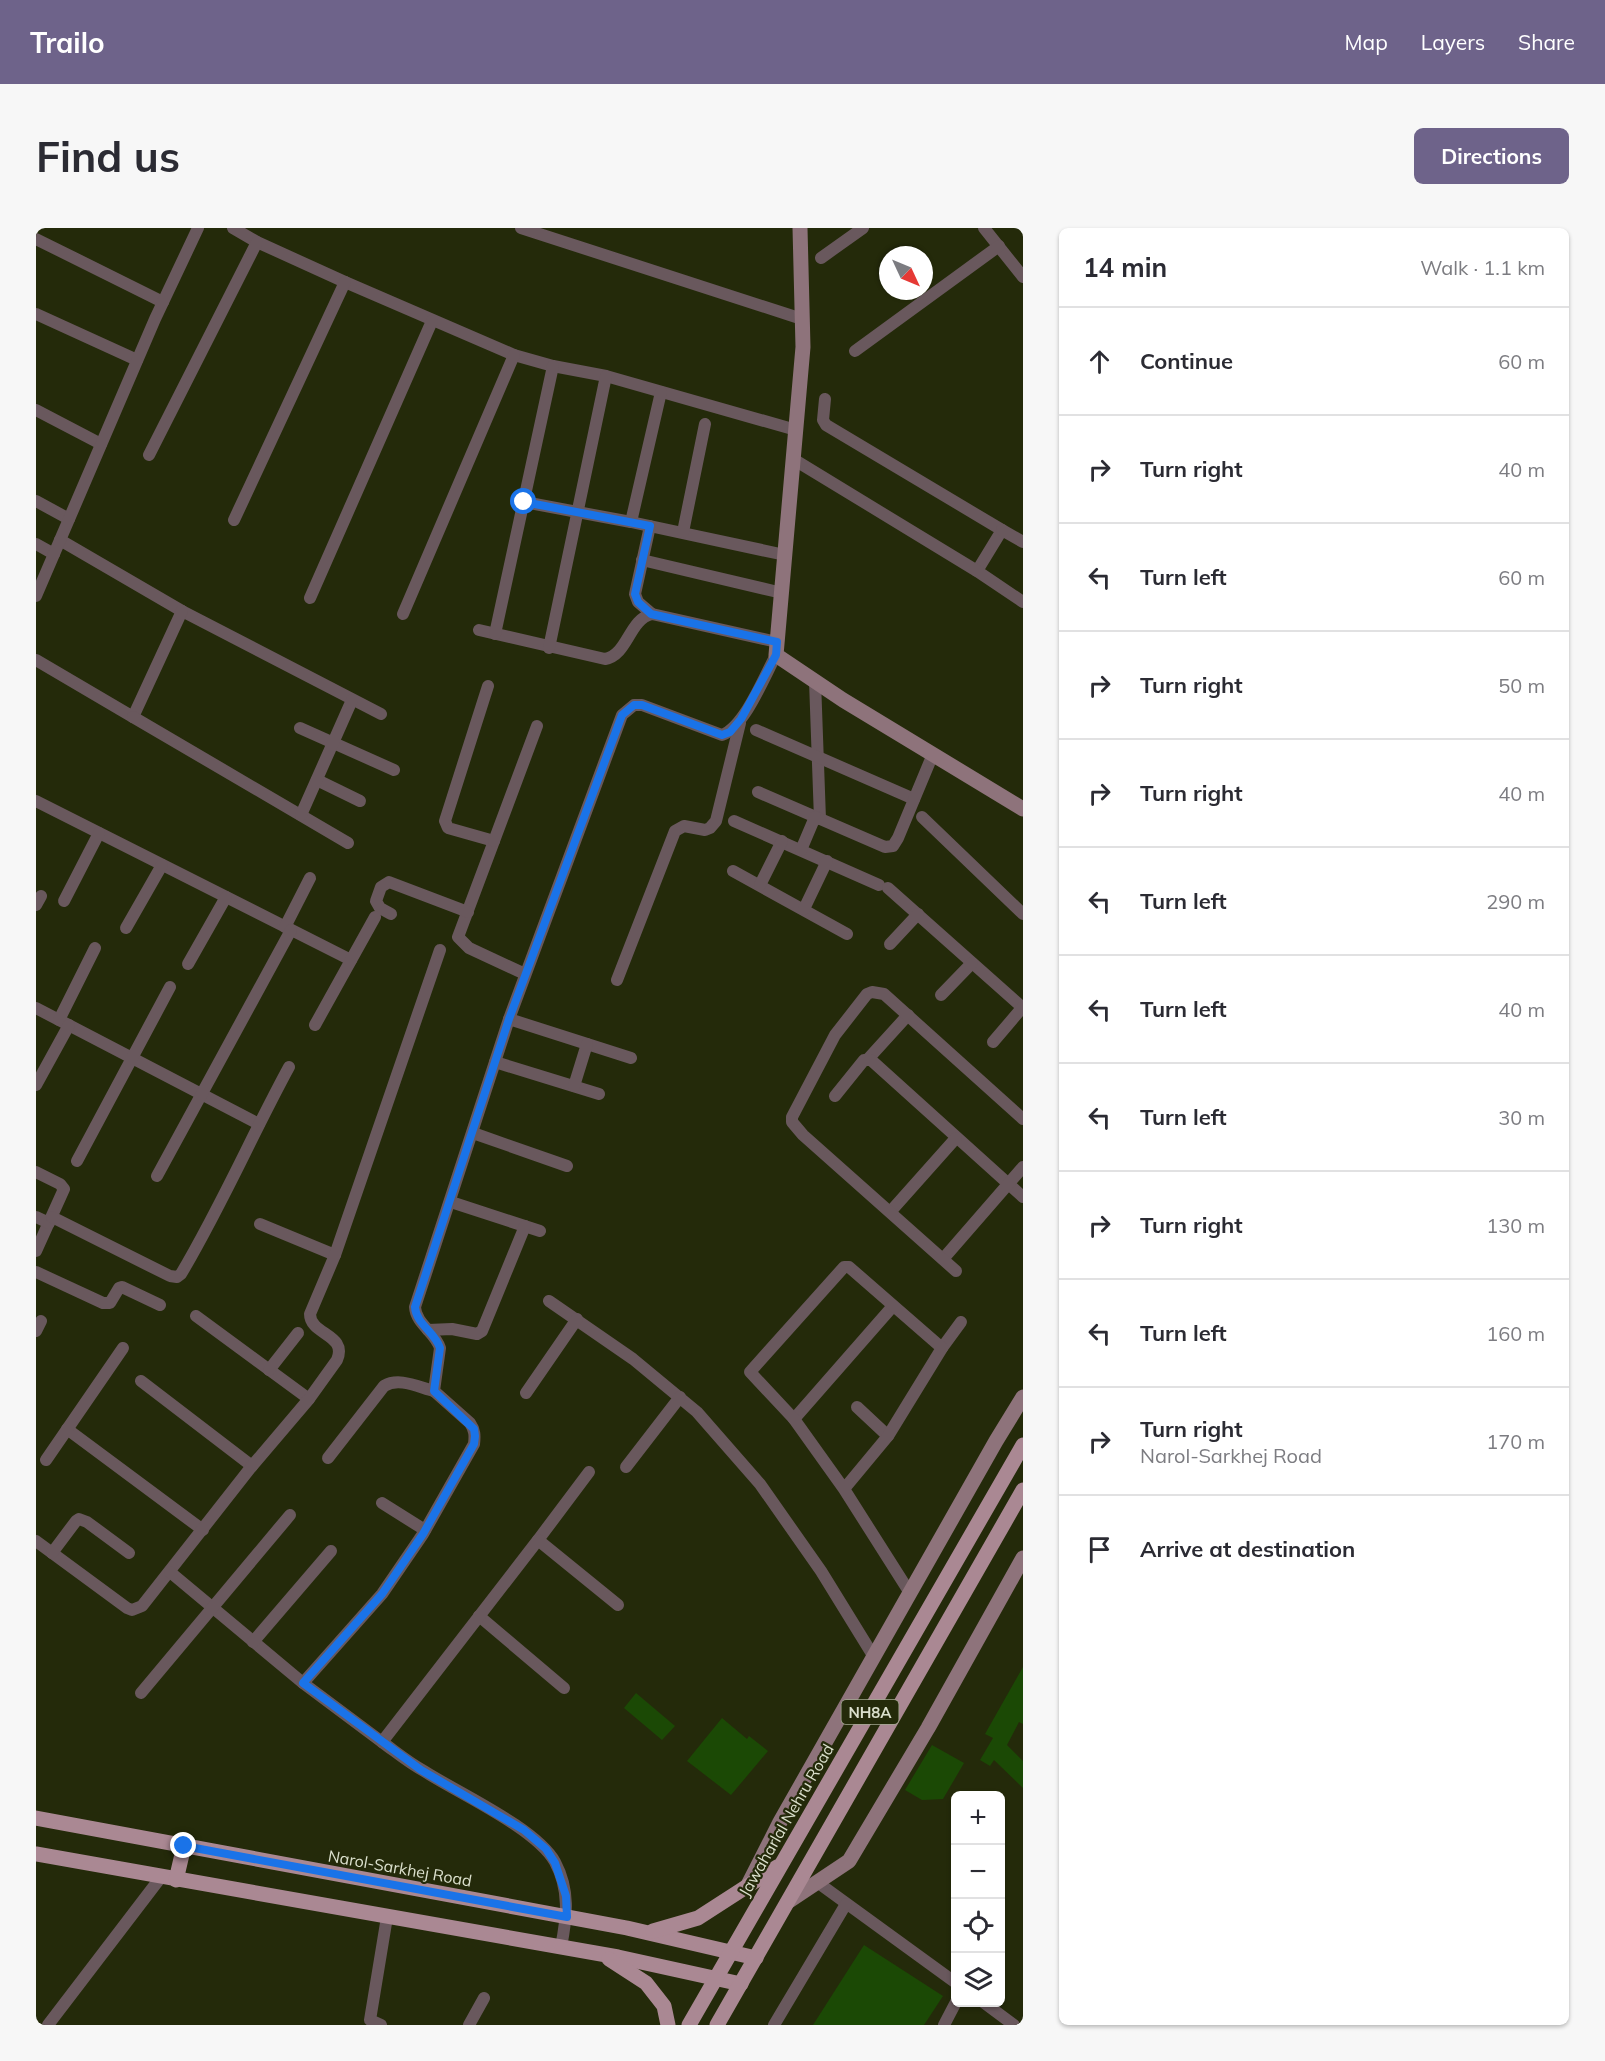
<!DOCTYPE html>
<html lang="en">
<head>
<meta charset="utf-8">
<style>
  :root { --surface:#fff; --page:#f7f7f7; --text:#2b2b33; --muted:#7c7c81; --line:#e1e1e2; --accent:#6e638a }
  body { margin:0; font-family:Mulish,sans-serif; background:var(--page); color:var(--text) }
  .controls { position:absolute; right:18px; bottom:18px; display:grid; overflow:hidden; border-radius:9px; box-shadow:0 2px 4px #0004 }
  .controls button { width:54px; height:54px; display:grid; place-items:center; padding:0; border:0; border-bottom:2px solid var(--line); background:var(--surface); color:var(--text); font:30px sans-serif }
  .compass { position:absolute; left:843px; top:18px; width:54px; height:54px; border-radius:50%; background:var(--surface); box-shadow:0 2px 4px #0004; rotate:134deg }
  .stop { position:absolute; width:18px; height:18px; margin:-14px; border:4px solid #1a73e8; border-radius:50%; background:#fff }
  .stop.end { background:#1a73e8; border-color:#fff; box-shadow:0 2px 6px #0008 }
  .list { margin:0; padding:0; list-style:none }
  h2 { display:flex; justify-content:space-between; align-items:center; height:78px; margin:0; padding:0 24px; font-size:26px }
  h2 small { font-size:20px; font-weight:400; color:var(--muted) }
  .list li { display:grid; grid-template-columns:39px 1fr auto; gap:18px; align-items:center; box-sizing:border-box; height:108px; padding:0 24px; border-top:2px solid var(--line) }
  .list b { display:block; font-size:22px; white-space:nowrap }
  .list p { margin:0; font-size:20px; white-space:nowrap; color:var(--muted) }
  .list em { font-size:20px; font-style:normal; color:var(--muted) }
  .icon { flex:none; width:33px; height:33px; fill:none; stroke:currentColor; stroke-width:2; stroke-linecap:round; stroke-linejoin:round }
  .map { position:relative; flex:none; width:987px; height:1797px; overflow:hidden; border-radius:9px }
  header { display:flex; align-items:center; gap:36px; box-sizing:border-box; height:84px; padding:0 30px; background:var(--accent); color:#fff }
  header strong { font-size:28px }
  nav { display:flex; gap:33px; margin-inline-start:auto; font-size:21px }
  .intro { display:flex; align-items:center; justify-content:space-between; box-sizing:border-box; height:144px; padding:0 36px }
  h1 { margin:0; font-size:42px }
  .button { padding:15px 27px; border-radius:9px; background:var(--accent); color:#fff; font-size:21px; font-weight:700 }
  main { display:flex; gap:36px; padding:0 36px }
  aside { flex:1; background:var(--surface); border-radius:9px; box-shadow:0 2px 4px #0004 }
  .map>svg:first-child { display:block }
  .building { fill:#1b4905 }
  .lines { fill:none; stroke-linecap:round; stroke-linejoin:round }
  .street { stroke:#69585d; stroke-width:12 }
  .secondary { stroke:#8e737b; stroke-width:15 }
  .primary { stroke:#aa8893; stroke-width:15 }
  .route { stroke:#1a73e8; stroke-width:8 }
  .labels { text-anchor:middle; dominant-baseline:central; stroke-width:4.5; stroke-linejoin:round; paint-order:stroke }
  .shield { fill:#242a0a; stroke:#a4a992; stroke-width:1.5 }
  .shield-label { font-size:15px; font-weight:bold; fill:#dbe0cd }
  .street-label { font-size:16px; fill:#dbe0cd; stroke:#242a0a }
</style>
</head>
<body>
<header>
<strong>Trailo</strong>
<nav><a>Map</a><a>Layers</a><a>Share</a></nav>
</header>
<div class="intro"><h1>Find us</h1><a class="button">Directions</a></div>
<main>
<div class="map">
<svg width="987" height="1797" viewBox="0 0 987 1797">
  <rect width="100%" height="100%" fill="#242a0a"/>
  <g class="building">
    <polygon points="987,1439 987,1496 983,1494 971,1517 987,1533 987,1560 958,1532 954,1538 944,1532 957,1510 949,1506"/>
    <polygon points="600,1465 639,1498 626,1512 588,1480"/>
    <polygon points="686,1490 711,1511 713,1508 732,1523 695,1567 651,1533"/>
    <polygon points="896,1517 928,1535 907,1571 886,1572 869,1562"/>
    <polygon points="828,1717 907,1768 888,1797 777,1797"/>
  </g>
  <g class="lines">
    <g class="street">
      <polyline points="197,0 221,14 309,54 478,127 517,138 570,148 760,202"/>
      <polyline points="485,0 766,91"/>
      <polyline points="948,0 987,49"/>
      <polyline points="0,11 127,74"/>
      <polyline points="785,30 827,0"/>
      <polyline points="0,86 101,132"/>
      <polyline points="819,123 963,18"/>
      <polyline points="789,171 787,192 790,197 966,302 941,343"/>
      <polyline points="0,182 65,216"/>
      <polyline points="113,227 221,14"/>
      <polyline points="757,231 941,343 987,374"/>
      <polyline points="0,273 33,291"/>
      <polyline points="488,274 595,294 749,327"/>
      <polyline points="198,292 309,54"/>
      <polyline points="595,294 625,164"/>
      <polyline points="614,298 599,366 602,374 616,386"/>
      <polyline points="966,302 987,314"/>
      <polyline points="647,304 669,196"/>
      <polyline points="24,312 146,383 345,486"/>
      <polyline points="0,316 18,326"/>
      <polyline points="606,332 746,365"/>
      <polyline points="0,368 119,91 162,0"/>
      <polyline points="274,370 396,93"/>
      <polyline points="367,386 478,127"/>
      <path d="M 443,402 L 569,431 C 592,427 593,391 616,386 L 741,414"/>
      <polyline points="459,406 517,138"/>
      <polyline points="513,420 570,148"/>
      <polyline points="0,432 97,489 146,383"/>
      <polyline points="779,453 784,591"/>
      <polyline points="452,458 409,593 412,600 458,613 422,709 433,720 489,746"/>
      <polyline points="97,489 312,615"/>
      <polyline points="264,500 358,542"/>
      <polyline points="720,502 878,571"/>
      <polyline points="281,552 324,573"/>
      <polyline points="722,564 849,619 857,618 862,610 897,526"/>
      <polyline points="0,573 315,732"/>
      <polyline points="265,587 316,472"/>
      <polyline points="886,589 987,686"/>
      <polyline points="698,593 843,657"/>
      <polyline points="458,613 501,498"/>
      <polyline points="765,622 779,589"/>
      <polyline points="697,643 811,706"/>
      <polyline points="724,657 746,613"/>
      <polyline points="852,660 987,780"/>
      <polyline points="28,673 63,605"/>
      <polyline points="0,677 5,668"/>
      <polyline points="768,681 791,633"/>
      <polyline points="355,686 344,680 340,673 345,659 353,654 432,684"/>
      <polyline points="249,699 274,650"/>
      <polyline points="90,700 126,637"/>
      <polyline points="854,716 882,686"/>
      <polyline points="152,736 190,669"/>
      <polyline points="581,752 639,603 648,598 669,602 674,600 680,593 704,495"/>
      <polyline points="905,767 936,735"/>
      <polyline points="0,780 223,896"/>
      <polyline points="473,791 595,830"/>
      <polyline points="23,792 59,720"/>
      <polyline points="279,797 339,689"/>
      <polyline points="957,814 986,780"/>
      <polyline points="832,831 872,787"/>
      <polyline points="459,834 563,866"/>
      <polyline points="0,857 33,797"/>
      <polyline points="538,858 551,816"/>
      <polyline points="799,868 828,832 835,832 987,969"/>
      <polyline points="437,905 531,938"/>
      <polyline points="41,933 134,759"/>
      <polyline points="0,944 24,956 28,961 0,1023"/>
      <polyline points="121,948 255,702"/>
      <polyline points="415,974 504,1003"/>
      <polyline points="855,983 920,910"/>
      <polyline points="0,989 13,995"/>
      <path d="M 16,989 L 134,1048 L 141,1049 L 145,1046 C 185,979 216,907 253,839"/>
      <polyline points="224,996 299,1027"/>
      <polyline points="907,1031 987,939"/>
      <polyline points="920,1043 767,907 756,894 756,889 799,807 831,766 836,764 848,766 987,891"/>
      <polyline points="0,1044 67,1075 74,1075 83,1060 86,1059 124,1077"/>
      <polyline points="513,1073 597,1131 661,1184 724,1256 785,1343 838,1429"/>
      <polyline points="160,1088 273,1171"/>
      <polyline points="392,1102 416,1101 441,1106 446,1103 489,998"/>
      <polyline points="0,1103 5,1093"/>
      <polyline points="906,1120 925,1094"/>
      <polyline points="233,1142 262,1105"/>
      <polyline points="105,1153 216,1238"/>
      <polyline points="490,1165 541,1091"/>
      <polyline points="821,1179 852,1208"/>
      <polyline points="758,1191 857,1078"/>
      <polyline points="31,1201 167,1302"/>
      <path d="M 292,1230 L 348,1158 C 363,1149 382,1159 398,1163"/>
      <polyline points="10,1232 87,1120"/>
      <polyline points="590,1239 644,1169"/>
      <polyline points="808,1261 758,1191 714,1144 808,1039 813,1039 906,1120 852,1208 808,1261 874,1365"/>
      <polyline points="346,1275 389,1302"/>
      <polyline points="502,1312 553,1244"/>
      <path d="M 0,1313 L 91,1380 L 96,1382 L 106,1378 L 216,1238 L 273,1171 L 301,1132 C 312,1106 274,1107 274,1086 L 299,1027 L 404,722"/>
      <polyline points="16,1325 40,1293 43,1291 51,1294 93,1325"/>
      <path d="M 134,1344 L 267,1455 L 346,1366 L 387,1306 L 438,1216 C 439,1208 439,1202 434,1195 L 398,1163 L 404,1120 C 399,1104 380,1096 379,1079 L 473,791 L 586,487 L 598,477 L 606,477 L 686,507 C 709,498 728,449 740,427"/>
      <polyline points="443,1388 528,1460"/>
      <polyline points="217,1414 295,1323"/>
      <polyline points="267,1455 346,1514"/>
      <polyline points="105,1465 254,1287"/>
      <polyline points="781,1654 920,1755"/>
      <path d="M 525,1719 C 531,1689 534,1662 519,1634 C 500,1600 422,1565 388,1543 C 373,1535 360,1524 346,1514 L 502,1312 L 582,1377"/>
      <polyline points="947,1774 978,1797"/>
      <polyline points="12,1797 125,1649"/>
      <polyline points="345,1797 334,1792 351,1689"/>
      <polyline points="433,1797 448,1770"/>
      <polyline points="738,1797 810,1676"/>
      <polyline points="908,1797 920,1774"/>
    </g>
    <g class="secondary">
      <polyline points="764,0 767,119 740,427 807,472 987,581"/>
      <polyline points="711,1659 744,1594 960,1213 987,1169"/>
      <polyline points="753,1673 813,1633 892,1500 987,1330"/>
    </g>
    <g class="primary">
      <polyline points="0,1590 591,1700 720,1730"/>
      <polyline points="0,1626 582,1729 705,1756"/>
      <polyline points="140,1652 148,1618"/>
      <polyline points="617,1703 662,1690 741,1639"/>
      <polyline points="573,1731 610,1755 628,1778 632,1797"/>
      <polyline points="653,1797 987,1217"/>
      <polyline points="681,1797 987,1262"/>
    </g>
  </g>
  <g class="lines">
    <path class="route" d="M 148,1618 L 531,1689 L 530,1668 L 519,1635 L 510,1621 L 488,1602 L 385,1542 L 267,1455 L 346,1366 L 387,1306 L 438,1216 L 439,1208 L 438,1201 L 398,1163 L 404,1120 C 399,1104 380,1096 379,1079 L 473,791 L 586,487 L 598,477 L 606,477 L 686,507 L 694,504 L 705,491 L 740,427 L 741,414 L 615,386 L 602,374 L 599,366 L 614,298 L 488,274"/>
  </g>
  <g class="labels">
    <rect class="shield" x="805.5" y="1472" width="57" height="24" rx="4.5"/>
    <g class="shield-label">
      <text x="834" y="1484">NH8A</text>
    </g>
    <g class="street-label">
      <text transform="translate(750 1592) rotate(-60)">Jawaharlal Nehru Road</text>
      <text transform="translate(364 1640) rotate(10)">Narol-Sarkhej Road</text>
    </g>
  </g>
</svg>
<div class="controls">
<button>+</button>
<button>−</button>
<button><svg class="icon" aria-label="locate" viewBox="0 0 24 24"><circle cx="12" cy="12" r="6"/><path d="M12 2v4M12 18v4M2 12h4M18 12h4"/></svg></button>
<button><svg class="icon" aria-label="layers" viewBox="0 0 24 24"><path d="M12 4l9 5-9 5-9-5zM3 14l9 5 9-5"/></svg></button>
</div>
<svg class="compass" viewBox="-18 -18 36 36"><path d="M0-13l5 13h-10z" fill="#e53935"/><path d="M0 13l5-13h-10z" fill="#7c7c81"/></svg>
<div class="stop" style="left:488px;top:274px"></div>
<div class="stop end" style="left:148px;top:1618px"></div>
</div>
<aside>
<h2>14 min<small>Walk · 1.1 km</small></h2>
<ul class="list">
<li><svg class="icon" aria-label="ahead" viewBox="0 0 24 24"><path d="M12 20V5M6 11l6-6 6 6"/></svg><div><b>Continue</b></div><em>60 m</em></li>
<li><svg class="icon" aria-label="right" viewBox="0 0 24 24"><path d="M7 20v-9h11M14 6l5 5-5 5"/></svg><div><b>Turn right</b></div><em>40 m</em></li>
<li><svg class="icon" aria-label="left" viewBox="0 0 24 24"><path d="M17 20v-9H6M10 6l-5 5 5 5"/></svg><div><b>Turn left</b></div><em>60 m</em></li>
<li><svg class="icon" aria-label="right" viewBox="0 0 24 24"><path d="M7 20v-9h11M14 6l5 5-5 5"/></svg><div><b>Turn right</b></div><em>50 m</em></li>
<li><svg class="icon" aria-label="right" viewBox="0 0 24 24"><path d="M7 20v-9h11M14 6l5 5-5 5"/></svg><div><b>Turn right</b></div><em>40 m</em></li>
<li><svg class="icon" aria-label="left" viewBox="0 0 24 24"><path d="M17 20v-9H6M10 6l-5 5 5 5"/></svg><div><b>Turn left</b></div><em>290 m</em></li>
<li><svg class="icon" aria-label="left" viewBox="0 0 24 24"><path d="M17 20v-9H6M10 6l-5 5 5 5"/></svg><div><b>Turn left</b></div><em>40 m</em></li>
<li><svg class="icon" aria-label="left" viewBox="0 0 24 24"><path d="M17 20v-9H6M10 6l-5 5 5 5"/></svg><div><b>Turn left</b></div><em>30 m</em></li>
<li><svg class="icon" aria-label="right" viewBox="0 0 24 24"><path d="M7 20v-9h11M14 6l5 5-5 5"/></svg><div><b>Turn right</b></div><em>130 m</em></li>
<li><svg class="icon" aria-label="left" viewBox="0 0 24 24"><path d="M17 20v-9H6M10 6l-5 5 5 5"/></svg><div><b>Turn left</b></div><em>160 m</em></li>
<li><svg class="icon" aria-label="right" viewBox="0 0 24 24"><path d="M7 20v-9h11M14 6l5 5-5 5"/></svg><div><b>Turn right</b><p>Narol-Sarkhej Road</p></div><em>170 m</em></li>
<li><svg class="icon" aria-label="arrive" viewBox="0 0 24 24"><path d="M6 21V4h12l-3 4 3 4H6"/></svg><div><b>Arrive at destination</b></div></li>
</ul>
</aside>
</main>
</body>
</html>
